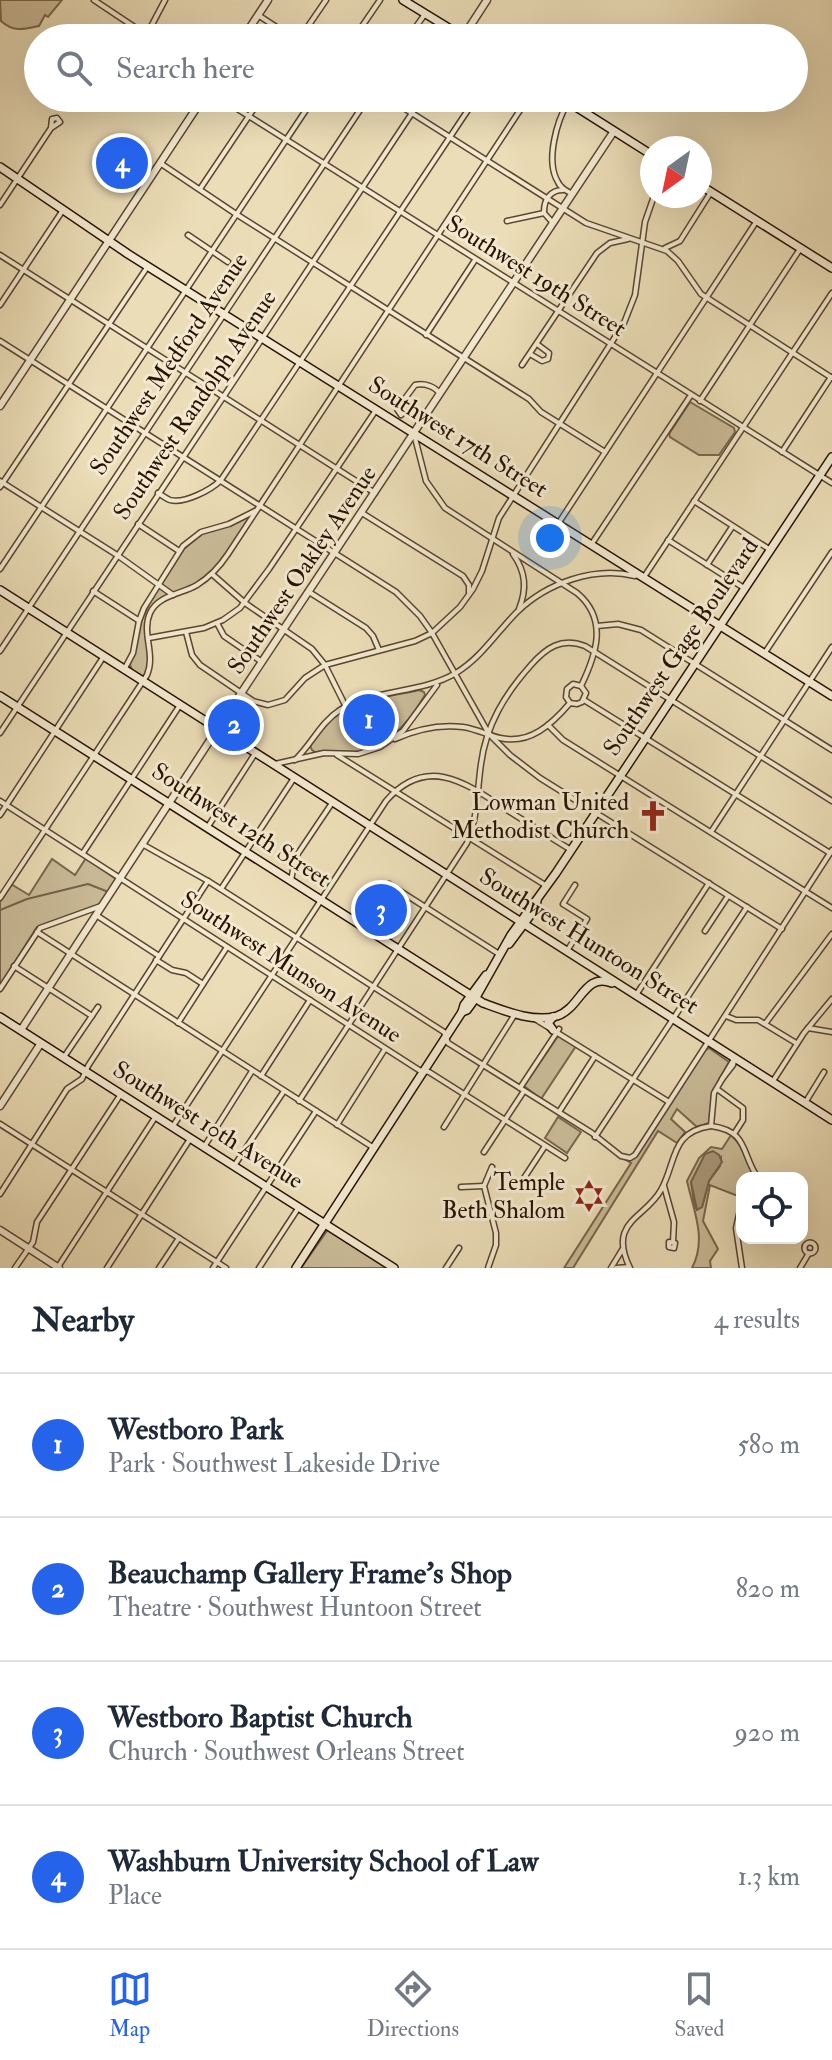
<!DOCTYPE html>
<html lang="en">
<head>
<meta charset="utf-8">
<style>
  :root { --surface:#fff; --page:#f6f6f7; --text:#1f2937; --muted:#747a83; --line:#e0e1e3; --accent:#2563eb }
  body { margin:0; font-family:"IM FELL Double Pica",serif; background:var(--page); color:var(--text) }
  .controls { position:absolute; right:24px; bottom:24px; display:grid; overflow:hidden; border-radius:16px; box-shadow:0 8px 32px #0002 }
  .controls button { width:72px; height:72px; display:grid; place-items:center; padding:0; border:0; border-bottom:2px solid var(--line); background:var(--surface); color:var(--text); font:40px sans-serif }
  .compass { position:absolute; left:640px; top:136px; width:72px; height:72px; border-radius:50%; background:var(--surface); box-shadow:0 8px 32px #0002; rotate:213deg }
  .you { position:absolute; left:550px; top:538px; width:28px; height:28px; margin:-20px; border:6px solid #fff; border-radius:50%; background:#1a73e8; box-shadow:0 0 0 12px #1a73e833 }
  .badge { display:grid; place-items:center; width:52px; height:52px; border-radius:50%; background:var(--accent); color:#fff; font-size:26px; font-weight:700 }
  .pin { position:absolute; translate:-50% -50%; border:4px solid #fff; box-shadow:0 2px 8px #0006 }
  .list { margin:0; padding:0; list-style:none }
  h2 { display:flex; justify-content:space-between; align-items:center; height:104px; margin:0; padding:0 32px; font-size:34px }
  h2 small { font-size:26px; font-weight:400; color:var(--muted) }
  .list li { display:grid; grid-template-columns:52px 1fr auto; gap:24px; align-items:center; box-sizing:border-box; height:144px; padding:0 32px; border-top:2px solid var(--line) }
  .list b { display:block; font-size:30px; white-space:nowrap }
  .list p { margin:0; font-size:26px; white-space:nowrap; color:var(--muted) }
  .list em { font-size:26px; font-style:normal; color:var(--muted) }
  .icon { flex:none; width:44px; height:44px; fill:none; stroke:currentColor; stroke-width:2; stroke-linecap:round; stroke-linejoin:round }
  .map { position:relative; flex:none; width:832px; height:1268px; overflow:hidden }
  .search { position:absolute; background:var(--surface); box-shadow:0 8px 32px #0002; left:24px; right:24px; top:24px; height:88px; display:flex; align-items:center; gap:20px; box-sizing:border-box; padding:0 28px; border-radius:44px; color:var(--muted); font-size:30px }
  .sheet { height:680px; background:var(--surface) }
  nav { display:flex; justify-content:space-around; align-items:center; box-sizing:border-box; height:112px; border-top:2px solid var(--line); background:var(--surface); font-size:22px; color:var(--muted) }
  nav a { display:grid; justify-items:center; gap:4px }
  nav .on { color:var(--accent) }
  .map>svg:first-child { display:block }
  .green { fill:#cabb98; stroke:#79674c; stroke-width:2; fill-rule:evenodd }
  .water { fill:#a99879; stroke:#756349; stroke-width:2 }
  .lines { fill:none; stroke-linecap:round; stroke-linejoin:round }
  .stream { stroke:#756349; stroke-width:2 }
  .minor-casing { stroke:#59462e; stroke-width:7 }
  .tertiary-casing { stroke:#59462e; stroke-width:9 }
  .secondary-casing { stroke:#281300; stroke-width:10 }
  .minor { stroke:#f2e9d0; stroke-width:4 }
  .tertiary { stroke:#f2e9d0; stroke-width:6 }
  .secondary { stroke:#f2e9d0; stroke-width:7 }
  .labels { text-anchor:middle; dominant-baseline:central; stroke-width:6; stroke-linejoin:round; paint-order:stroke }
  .street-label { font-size:24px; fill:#281300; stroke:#f2e9d0 }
  .poi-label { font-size:24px; fill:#281300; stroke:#f2e9d0; text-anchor:end }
</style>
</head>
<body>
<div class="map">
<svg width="832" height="1268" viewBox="0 0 832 1268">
  <rect width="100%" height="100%" fill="#ebddb7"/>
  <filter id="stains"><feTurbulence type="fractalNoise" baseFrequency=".0025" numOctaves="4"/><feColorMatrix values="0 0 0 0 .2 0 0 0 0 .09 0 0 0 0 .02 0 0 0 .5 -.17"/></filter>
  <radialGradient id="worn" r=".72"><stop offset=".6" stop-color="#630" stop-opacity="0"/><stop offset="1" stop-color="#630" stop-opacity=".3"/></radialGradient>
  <g class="green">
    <path d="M 0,0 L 62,0 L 48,17 L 45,15 L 39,26 C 25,29 14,33 1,21 Z"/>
    <polygon points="690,402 734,428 735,432 719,455 699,455 670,437 669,434"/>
    <path d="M 251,515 C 244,536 213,575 192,586 C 182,591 167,594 158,601 C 135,620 158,654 143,677 L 132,671 L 130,664 L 141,621 L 150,602 L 184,549 L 203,533 Z"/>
    <path d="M 419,690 L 424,692 L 425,695 C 407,725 385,752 347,753 C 337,753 326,751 315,752 L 312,750 L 310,745 C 317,737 322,727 330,720 C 353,699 390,697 419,690 Z"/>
    <polygon points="86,858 116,879 105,899 97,906 37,927 0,986 0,901 11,884 29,895 52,859 75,875"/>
    <polygon points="558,1036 576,1046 541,1099 524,1086"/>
    <polygon points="709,1048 729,1062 712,1092 709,1123 697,1127 677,1109 671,1119 685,1132 677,1143 658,1131 573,1268 564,1268 631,1163 626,1160 631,1159 704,1051"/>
    <polygon points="558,1117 581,1132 567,1153 545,1138"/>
    <path d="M 731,1135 L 744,1149 L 754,1178 L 742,1178 L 742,1191 L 738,1196 L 710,1185 L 703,1221 L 718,1249 L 710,1261 L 711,1268 L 692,1268 C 707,1239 694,1212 687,1181 L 699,1158 L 711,1147 L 722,1149 ZM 721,1157 L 720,1166 L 709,1181 L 702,1207 L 695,1208 L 691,1182 L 700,1170 Z"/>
    <polygon points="327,1231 329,1231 387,1268 301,1268"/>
  </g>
  <polygon class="water" points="713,1151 719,1155 722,1162 709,1181 702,1207 697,1210 691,1182 705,1154"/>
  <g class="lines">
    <polyline class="stream" points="0,910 27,899 88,884 106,891"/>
    <defs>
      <g id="minor">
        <polyline points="94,0 151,38"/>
        <polyline points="258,15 293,38"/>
        <polyline points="145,38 165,0"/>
        <polyline points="300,38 326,0"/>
        <polyline points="354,38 380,0"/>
        <polyline points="408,38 425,14"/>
        <polyline points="220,98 832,483"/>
        <polyline points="388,98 586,223 667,251 678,261 701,294 832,378"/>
        <polyline points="74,100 75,98"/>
        <path d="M 568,102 C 557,121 545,161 558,182 C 561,189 566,190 572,194"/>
        <polyline points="160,163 236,214 529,399 541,412 605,452"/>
        <polyline points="200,189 261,98"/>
        <polyline points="0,205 51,128 52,119 57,118 60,122 51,128"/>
        <path d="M 544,212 C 544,200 550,190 563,190"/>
        <polyline points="507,221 544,213 553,223"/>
        <polyline points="188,235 228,262"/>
        <polyline points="665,248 680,241 711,192"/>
        <polyline points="0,255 375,493"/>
        <polyline points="0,305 63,210"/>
        <polyline points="426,335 475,260"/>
        <polyline points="0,341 396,592 420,616 432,633 489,734 510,755 540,778 782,929"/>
        <polyline points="530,354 542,361 548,359 549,353 537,344"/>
        <polyline points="522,365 597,253 610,243 628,239"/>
        <polyline points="700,401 800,249"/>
        <path d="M 401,407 L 405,411 L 401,415 L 397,409 L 415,385 C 424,383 435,386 440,394"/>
        <path d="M 414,434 L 426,481 L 445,508 L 577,593 C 608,619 597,653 581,686"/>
        <polyline points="782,452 831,377"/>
        <polyline points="0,481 117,555 173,595"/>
        <polyline points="0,487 148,266"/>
        <path d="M 158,493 C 160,494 167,499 170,500 C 184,504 211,490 221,480 L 476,98"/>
        <polyline points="694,501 769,549"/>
        <polyline points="362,513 463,576 469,585 469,592"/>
        <polyline points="138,524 179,551"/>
        <polyline points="558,524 756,222"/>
        <polyline points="668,540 744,588"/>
        <polyline points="591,545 691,395"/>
        <path d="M 513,554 C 526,572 527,589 519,609"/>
        <polyline points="707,565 732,527"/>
        <polyline points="0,569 314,98"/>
        <polyline points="212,574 245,603 312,649 325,665 346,707"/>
        <polyline points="644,577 832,293"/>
        <polyline points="93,591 138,620"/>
        <polyline points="309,592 366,628 373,636 379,650"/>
        <polyline points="217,623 224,636 262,662"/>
        <polyline points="597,626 618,624 641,630 832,750"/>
        <polyline points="186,632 192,655 200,665 253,701 268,705 285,700 305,678 325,665 415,641 432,633 460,607 473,589 482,571 499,518 624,323 635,295 645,222 654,196"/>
        <polyline points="149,638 204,628 223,620 240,608 269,569 376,410"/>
        <polyline points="0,651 368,98"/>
        <polyline points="764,654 832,552"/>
        <polyline points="125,668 133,653 139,621 144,608 183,546 201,532 229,524 255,511"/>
        <polyline points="584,700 830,853"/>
        <polyline points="548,725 563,740 832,908"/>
        <polyline points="0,733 422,98"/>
        <path d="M 395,739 C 417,729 439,724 463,727 C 476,729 488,735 500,738 C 530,745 552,724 570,703 L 577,704 L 582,702 L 586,693 L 581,686 L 573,684 L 567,689 L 566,697 L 570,703"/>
        <polyline points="337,755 545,885"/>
        <path d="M 295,760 C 312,744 320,723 340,710 C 372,689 421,694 456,673 C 482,657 496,633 517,612 C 547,583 594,566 635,576"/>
        <polyline points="275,764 324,753 358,754 380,747 403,731 437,685"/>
        <polyline points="0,801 419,1070 429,1072 565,1158"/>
        <polyline points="0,815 104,656"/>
        <polyline points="207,828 256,752"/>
        <polyline points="711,832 832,647"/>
        <polyline points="142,844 208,881 444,1032 448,1043 592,1133 621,1156 630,1158 635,1155 832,850"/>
        <polyline points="83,853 180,705"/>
        <polyline points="291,881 295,858 332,803"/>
        <polyline points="221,889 294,778"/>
        <path d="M 0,898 L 147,675 C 156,654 141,633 150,613 C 158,595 182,594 197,585 C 210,577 220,566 228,554 L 528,98"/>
        <polyline points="96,915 159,956"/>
        <polyline points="360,925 389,884 499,954"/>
        <polyline points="705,931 728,896"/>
        <polyline points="37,932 374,1148"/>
        <polyline points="567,951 587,919 563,904 575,885"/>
        <polyline points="156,960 172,970 186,973 203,984"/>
        <polyline points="14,966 92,1016"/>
        <polyline points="0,989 40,928 101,906"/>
        <polyline points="636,995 709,883"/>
        <polyline points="726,1016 736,1020 758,1020 796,1043"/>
        <polyline points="535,1019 669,1102"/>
        <polyline points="178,1023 227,947"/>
        <polyline points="765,1024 832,934"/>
        <polyline points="808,1028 832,1032"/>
        <polyline points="64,1057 98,1007"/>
        <polyline points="261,1076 310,1000"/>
        <polyline points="722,1079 733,1065 735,1058"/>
        <polyline points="773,1081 804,1033 832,999"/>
        <polyline points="520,1088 559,1029"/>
        <polyline points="717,1089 743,1108 743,1120 734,1134"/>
        <path d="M 299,1101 L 467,843 C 478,818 477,791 481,764 C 486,725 505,694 531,665 C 546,648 561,637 585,646 L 832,801"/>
        <polyline points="805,1103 824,1072"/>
        <polyline points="559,1112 595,1056"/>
        <polyline points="0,1124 226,1268"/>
        <polyline points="337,1125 385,1049"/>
        <path d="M 173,1126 L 386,801 C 427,754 466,783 507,810 C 528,823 550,837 571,850"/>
        <path d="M 711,1126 C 749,1131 741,1154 758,1178"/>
        <polyline points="444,1127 515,1014"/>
        <polyline points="595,1137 747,907"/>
        <polyline points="204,1147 252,1071"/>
        <polyline points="484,1152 524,1091"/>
        <polyline points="234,1166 284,1091"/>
        <polyline points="524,1178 545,1146"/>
        <polyline points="664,1186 674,1222 673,1242"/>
        <polyline points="461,1187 484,1186"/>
        <polyline points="0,1194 67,1089 82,1079 88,1066 208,881"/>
        <polyline points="742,1195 742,1196"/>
        <polyline points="742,1201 736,1228 742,1268"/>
        <polygon points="669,1242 675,1243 674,1248 669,1247"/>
        <circle cx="810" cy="1248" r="5.5"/>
        <polyline points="58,1267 156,1116"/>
        <polyline points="15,1268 33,1242 37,1222 121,1094"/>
        <polyline points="107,1268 190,1139"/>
        <polyline points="159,1268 179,1238"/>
        <polyline points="213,1268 316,1111"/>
        <polyline points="259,1268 299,1207"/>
        <polyline points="446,1268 459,1248"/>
        <polyline points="488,1268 496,1245 496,1233 484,1186 492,1167"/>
        <polyline points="611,1268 622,1250"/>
        <polyline points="616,1268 629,1267"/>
        <path d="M 630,1268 C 607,1221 645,1219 661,1190 C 677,1161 670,1132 711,1126 L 714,1093 L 734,1059"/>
        <polyline points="800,1268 809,1253"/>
      </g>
      <g id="tertiary">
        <polyline points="463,37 487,0"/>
        <polyline points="243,38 268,0"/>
        <polyline points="0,406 203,98"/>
        <polyline points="21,1030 218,728 614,131"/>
        <polyline points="0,1106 41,1043"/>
        <polyline points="0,1230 59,1268"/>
      </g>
      <g id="secondary">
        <polyline points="403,0 465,38"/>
        <polyline points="562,98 652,155"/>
        <polyline points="0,167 128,254 832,696"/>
        <polyline points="700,185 832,268"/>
        <polyline points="0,590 832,1120"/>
        <path d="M 0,696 L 483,1003 C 505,1011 534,1023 557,1016 C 581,1008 584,972 612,983"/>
        <polyline points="509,944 535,909 537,901"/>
        <polyline points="462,1012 467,1010 475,999 511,935 556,873 832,457"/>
        <polyline points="0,1017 394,1268"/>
        <polyline points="553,1017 548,1023 553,1030"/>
        <polyline points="296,1268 462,1012 464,1005 486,975"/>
      </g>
    </defs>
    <use href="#minor" class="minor-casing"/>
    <use href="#tertiary" class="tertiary-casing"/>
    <use href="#secondary" class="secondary-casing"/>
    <use href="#minor" class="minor"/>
    <use href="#tertiary" class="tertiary"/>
    <use href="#secondary" class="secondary"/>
  </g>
  <defs>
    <symbol id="church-bare" viewBox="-9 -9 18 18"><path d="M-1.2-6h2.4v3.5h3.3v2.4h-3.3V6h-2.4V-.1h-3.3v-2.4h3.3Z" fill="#8f2418" stroke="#f2e9d0" stroke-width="2.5" paint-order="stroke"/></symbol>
    <symbol id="synagogue-bare" viewBox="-9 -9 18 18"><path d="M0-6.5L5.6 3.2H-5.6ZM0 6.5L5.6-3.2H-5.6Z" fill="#8f2418" stroke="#f2e9d0" stroke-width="2.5" paint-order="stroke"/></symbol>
  </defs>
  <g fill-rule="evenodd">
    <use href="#church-bare" x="631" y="794" width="44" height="44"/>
    <use href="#synagogue-bare" x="567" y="1174" width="44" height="44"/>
  </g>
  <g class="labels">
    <g class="street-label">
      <text transform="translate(536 276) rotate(32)">Southwest 19th Street</text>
      <text transform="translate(169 364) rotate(-56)">Southwest Medford Avenue</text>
      <text transform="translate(195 405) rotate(-56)">Southwest Randolph Avenue</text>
      <text transform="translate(458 437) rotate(32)">Southwest 17th Street</text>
      <text transform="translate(302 570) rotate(-56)">Southwest Oakley Avenue</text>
      <text transform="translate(681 647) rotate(-56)">Southwest Gage Boulevard</text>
      <text transform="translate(241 825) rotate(33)">Southwest 12th Street</text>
      <text transform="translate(589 941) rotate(32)">Southwest Huntoon Street</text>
      <text transform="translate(291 967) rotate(33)">Southwest Munson Avenue</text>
      <text transform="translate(208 1125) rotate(32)">Southwest 10th Avenue</text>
    </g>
    <g class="poi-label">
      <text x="629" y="802">Lowman United<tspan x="629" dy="28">Methodist Church</tspan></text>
      <text x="565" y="1182">Temple<tspan x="565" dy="28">Beth Shalom</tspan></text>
    </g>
  </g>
  <rect width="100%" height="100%" filter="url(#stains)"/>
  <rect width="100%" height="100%" fill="url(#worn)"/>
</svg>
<div class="controls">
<button><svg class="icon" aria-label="locate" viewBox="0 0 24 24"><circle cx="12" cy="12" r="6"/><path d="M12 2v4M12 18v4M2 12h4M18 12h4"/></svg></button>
</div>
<svg class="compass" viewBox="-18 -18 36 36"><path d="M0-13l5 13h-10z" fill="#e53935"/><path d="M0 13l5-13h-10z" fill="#747a83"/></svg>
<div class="you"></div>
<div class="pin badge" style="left:369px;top:720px">1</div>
<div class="pin badge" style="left:234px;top:725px">2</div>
<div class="pin badge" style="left:381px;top:910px">3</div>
<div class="pin badge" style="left:122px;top:163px">4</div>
<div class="search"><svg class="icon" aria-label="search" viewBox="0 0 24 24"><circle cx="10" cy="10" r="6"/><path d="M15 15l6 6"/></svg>Search here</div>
</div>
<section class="sheet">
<h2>Nearby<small>4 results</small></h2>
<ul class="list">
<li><span class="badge">1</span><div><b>Westboro Park</b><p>Park · Southwest Lakeside Drive</p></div><em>580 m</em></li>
<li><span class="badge">2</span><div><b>Beauchamp Gallery Frame's Shop</b><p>Theatre · Southwest Huntoon Street</p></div><em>820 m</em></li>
<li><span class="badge">3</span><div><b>Westboro Baptist Church</b><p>Church · Southwest Orleans Street</p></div><em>920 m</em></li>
<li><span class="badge">4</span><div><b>Washburn University School of Law</b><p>Place</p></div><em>1.3 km</em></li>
</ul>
</section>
<nav>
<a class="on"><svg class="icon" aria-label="map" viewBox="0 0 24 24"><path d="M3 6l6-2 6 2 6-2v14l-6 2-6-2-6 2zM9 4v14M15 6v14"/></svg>Map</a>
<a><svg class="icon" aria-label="directions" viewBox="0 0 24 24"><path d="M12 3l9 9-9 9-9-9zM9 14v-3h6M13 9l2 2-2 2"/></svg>Directions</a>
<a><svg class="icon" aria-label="saved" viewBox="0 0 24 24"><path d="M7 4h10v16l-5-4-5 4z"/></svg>Saved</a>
</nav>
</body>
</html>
